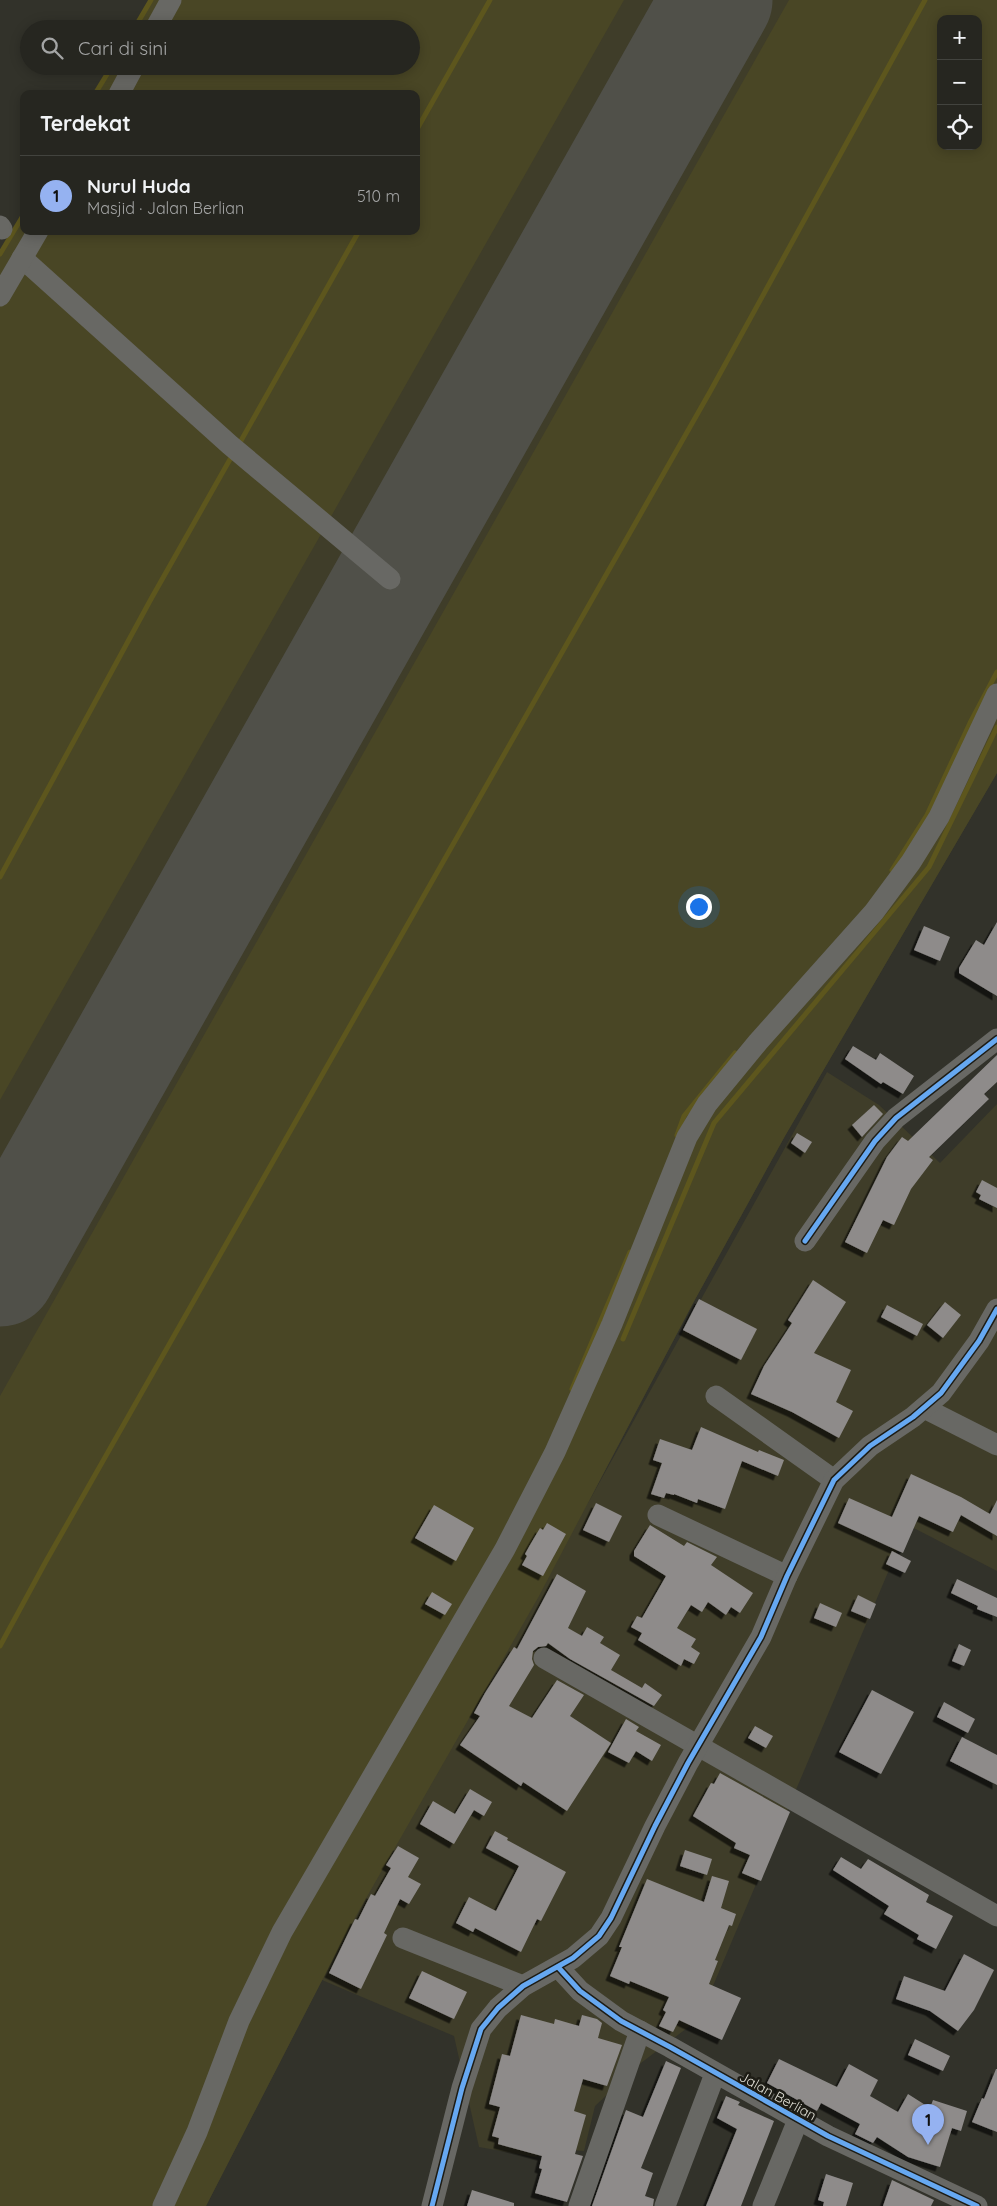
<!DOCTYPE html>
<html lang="id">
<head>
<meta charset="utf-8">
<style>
  :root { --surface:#262620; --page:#2e2e29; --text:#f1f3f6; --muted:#a4a5a5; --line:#42433e; --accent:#95b2f1 }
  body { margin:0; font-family:Quicksand,sans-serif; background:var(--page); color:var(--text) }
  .controls { position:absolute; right:15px; top:15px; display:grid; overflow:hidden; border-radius:10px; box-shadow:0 2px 12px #0003 }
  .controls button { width:45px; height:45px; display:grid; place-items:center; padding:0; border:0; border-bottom:1px solid var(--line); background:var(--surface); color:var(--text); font:25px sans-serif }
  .you { position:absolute; left:698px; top:906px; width:18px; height:18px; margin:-12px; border:4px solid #fff; border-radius:50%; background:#1a73e8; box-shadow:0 0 0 8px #1a73e833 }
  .badge { display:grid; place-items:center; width:32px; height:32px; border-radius:50%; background:var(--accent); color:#111; font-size:16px; font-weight:700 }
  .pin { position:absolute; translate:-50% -41px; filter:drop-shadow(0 1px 2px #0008) }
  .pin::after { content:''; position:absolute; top:26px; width:18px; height:15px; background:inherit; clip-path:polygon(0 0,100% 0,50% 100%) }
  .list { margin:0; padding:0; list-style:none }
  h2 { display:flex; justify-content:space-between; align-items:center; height:65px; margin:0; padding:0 20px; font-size:21px }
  h2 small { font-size:16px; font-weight:400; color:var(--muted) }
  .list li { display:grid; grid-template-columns:32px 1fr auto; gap:15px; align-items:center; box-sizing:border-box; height:80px; padding:0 20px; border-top:1px solid var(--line) }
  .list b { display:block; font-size:19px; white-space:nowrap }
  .list p { margin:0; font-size:16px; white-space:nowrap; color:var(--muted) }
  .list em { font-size:16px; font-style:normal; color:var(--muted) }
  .icon { flex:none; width:28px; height:28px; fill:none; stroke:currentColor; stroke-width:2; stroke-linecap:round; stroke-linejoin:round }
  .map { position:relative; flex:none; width:997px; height:2206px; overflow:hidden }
  .search { position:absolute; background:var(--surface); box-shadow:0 2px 12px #0003; left:20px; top:20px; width:400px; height:55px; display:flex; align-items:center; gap:12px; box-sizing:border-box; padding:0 18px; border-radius:28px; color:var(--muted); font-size:19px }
  .panel { position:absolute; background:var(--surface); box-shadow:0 2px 12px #0003; left:20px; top:90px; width:400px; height:145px; border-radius:10px }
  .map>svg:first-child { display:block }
  .built { fill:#3f3d29; fill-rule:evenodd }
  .green { fill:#494625; fill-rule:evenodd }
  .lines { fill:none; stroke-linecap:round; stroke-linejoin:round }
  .stream { stroke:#5d561d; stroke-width:5 }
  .runway { stroke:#505049; stroke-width:111 }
  .building { fill:#8e8b8a; filter:url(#shadow) }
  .minor { stroke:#686864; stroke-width:21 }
  .cycleway-casing { stroke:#1d1c15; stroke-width:8 }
  .cycleway { stroke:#66a8f1; stroke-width:5 }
  .labels { text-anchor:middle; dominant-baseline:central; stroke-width:5; stroke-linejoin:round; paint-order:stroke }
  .street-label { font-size:14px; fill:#deddd4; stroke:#1d1c15 }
</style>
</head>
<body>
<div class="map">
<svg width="997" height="2206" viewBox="0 0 997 2206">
  <defs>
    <filter id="shadow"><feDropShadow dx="-4.5" dy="4.5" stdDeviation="0" flood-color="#0009"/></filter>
  </defs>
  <rect width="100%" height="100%" fill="#32322a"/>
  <path class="built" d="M 151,0 L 997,0 L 997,773 L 785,1136 L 692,1305 L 587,1505 L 827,1072 L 879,1105 L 940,1163 L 997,1104 L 997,1571 L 908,1525 L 699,2019 L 641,2063 L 595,2106 L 584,2151 L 559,2149 L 535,2157 L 479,2147 L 454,2036 L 322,1980 L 206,2206 L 0,2206 L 0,254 L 24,214 L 24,231 L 416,231 L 416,94 L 95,94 L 112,66 L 411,66 L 411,29 L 134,29 ZM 941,19 L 978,19 L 978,146 L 941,146 Z"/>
  <g class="green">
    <polygon points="151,0 624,0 0,1100 0,254 24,214 24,231 416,231 416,94 95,94 112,66 411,66 411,29 134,29"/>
    <path d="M 789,0 L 997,0 L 997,773 L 785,1136 L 692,1305 L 539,1596 L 349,1928 L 206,2206 L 0,2206 L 0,1396 ZM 941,19 L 978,19 L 978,146 L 941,146 Z"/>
  </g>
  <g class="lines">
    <g class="stream">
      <polyline points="134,29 151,0"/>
      <polyline points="95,94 112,66"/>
      <polyline points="416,131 490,0"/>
      <polyline points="0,254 24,214"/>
      <polyline points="238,446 359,231"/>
      <polyline points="892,870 927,815 970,723 997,672"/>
      <polyline points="0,877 151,599 233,454"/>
      <polyline points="677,1135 684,1116 735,1053"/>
      <polyline points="623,1339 714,1123 929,867 997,727"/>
      <polyline points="572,1389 630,1252"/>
      <polyline points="0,1646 45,1563 711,390 925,0"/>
    </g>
    <polyline class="runway" points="0,1271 717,0"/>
  </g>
  <g class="building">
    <polygon points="997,922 997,996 959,973 959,968 976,940 984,945"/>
    <polygon points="924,926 950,937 940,961 914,950"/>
    <polygon points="853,1046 876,1060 880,1053 914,1076 903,1094 883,1082 881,1084 845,1059"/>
    <polygon points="997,1055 997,1082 984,1094 989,1099 929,1157 933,1160 911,1189 894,1225 883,1220 867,1253 845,1242 887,1157 902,1137 908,1141"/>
    <polygon points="874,1105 883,1114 862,1137 852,1125"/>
    <polygon points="797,1133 812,1142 805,1153 791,1143"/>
    <polygon points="982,1180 997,1188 997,1208 979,1199 981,1195 976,1192"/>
    <polygon points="813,1280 846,1302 814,1353 851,1370 836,1402 853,1411 839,1438 792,1412 751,1394 764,1366 792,1323 788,1320"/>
    <polygon points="699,1299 757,1329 741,1360 683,1330"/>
    <polygon points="945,1302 961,1315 943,1338 927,1325"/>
    <polygon points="887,1305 923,1324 917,1336 881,1317"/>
    <polygon points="701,1427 758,1452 759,1450 784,1460 778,1476 742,1461 725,1509 698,1499 697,1503 674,1494 674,1495 666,1493 664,1498 651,1494 662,1463 653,1460 660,1439 692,1450"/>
    <polygon points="911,1474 961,1497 990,1514 997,1500 997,1536 961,1515 953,1532 919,1516 903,1553 838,1523 849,1498 892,1517"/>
    <polygon points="596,1503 622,1516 609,1542 583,1530"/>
    <polygon points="434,1505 474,1528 456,1561 415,1538"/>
    <polygon points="547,1523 566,1534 543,1576 522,1565 527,1556 525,1554 530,1545 540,1528 543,1530"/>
    <polygon points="650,1525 684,1546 687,1542 717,1557 711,1565 753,1593 740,1613 731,1607 726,1615 708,1602 702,1612 691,1605 677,1628 696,1639 691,1647 700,1653 694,1664 684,1659 681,1666 638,1640 642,1633 631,1627 637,1616 642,1618 666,1576 634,1556 634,1551"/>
    <polygon points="892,1551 911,1561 905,1573 886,1564"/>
    <polygon points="557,1574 586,1591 568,1628 582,1636 587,1627 604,1637 600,1643 620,1655 611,1670 642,1688 645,1683 662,1695 654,1706 570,1659 548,1643 546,1646 538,1647 533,1651 532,1659 534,1665 509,1706 532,1718 557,1680 584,1695 570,1716 611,1743 567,1811 523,1782 521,1786 460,1745 480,1716 474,1713 485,1693 514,1647 517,1649"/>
    <polygon points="957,1579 997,1598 997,1617 977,1609 978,1606 951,1593"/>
    <polygon points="432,1592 452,1604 445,1615 425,1604"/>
    <polygon points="858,1595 876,1604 870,1619 851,1611"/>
    <polygon points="820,1603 842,1613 836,1627 814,1618"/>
    <polygon points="959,1644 971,1650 964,1666 952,1661"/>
    <polygon points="872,1690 914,1712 881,1774 839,1752"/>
    <polygon points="944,1702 975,1719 968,1733 937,1717"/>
    <polygon points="626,1719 639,1727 636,1731 661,1745 652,1761 636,1751 629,1763 608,1752"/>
    <polygon points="755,1726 773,1736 766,1748 748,1738"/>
    <polygon points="962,1737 997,1755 997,1785 950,1761"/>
    <polygon points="720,1773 790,1812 761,1881 742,1873 750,1855 734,1848 736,1843 693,1816 711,1783 714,1784"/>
    <polygon points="470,1789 492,1802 484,1816 474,1810 454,1844 420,1824 433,1801 455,1814"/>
    <polygon points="495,1831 508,1838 507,1840 566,1872 541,1921 537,1919 521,1952 475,1928 473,1932 456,1923 469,1897 496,1911 519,1866 486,1848"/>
    <polygon points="398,1846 419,1858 408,1877 421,1884 409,1904 400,1899 384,1933 387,1935 361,1989 329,1973 355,1919 358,1920 371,1894 375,1896 391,1868 386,1865"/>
    <polygon points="685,1850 712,1859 707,1875 680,1866"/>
    <polygon points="841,1857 861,1869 868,1859 929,1895 926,1902 953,1916 936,1949 917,1939 919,1935 884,1914 889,1906 833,1870"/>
    <polygon points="712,1876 729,1881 721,1908 736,1914 732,1926 729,1925 715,1960 718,1961 709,1984 741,1998 722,2040 679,2020 673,2032 659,2026 666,2012 663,2010 669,1997 630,1981 629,1984 610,1976 622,1947 619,1947 647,1879 704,1902"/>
    <polygon points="964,1954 994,1970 974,2010 958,2031 930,2011 896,1999 904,1976 945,1991"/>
    <polygon points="422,1971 467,1992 454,2019 409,1998"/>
    <polygon points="521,2015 554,2024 555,2019 579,2026 582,2015 597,2019 602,2023 598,2038 622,2045 607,2086 583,2079 574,2111 586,2115 575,2154 583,2156 567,2202 535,2193 542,2169 539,2168 542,2156 498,2144 499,2138 492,2136 500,2107 489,2104 502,2054 510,2056"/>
    <polygon points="915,2039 950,2056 943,2071 908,2055"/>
    <polygon points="779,2059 837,2087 849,2064 878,2080 870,2096 898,2112 908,2094 930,2108 933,2100 967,2111 961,2131 952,2128 940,2167 908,2157 877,2137 873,2143 855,2134 860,2124 821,2103 817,2111 767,2083"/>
    <polygon points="666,2061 681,2068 641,2168 653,2173 645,2196 654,2199 653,2206 592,2206 626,2110 643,2117"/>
    <polygon points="996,2069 997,2069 997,2132 972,2122 982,2098 984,2099"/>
    <polygon points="726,2096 740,2102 738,2105 774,2121 741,2206 706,2206 737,2129 717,2118"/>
    <polygon points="826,2174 853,2183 846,2206 823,2206 824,2202 818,2200"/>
    <polygon points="892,2180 934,2200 931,2206 883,2206"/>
    <polygon points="472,2190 514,2203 514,2206 467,2206"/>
  </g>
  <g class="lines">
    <g class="minor">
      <polyline points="155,29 171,0"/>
      <polyline points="119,94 134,66"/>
      <polyline points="0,226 2,229"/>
      <polyline points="22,258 230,445 390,579"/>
      <polyline points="0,296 38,231"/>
      <polyline points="805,1241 875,1141 896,1118 997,1039"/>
      <polyline points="716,1396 834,1480"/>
      <polyline points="924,1408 997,1445"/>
      <polyline points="658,1515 787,1576"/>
      <polyline points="544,1658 997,1916"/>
      <polyline points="403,1938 523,1986"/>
      <polyline points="558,1967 580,1991 621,2021 670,2047 828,2136 977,2206"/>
      <polyline points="163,2206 197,2132 239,2021 282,1932 505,1549 555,1452 612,1324 687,1137 707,1104 758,1042 874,912 911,862 939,817 997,694"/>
      <polyline points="432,2206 462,2088 481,2029 498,2008 523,1986 573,1958 599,1936 611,1918 655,1826 688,1763 761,1637 787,1576 834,1480 870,1446 913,1417 941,1393 979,1341 997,1309"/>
      <polyline points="579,2206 640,2031"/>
      <polyline points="665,2206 715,2074"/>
      <polyline points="763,2206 798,2120"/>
    </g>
    <defs>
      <g id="cycleway">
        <polyline points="805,1241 875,1141 896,1118 997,1039"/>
        <polyline points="558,1967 580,1991 621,2021 670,2047 828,2136 977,2206"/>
        <polyline points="432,2206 462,2088 481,2029 498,2008 523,1986 573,1958 599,1936 611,1918 655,1826 688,1763 761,1637 787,1576 834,1480 870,1446 913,1417 941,1393 979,1341 997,1309"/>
      </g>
    </defs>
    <use href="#cycleway" class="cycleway-casing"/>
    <use href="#cycleway" class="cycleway"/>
  </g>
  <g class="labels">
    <g class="street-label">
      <text transform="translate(778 2096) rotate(29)">Jalan Berlian</text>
    </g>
  </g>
</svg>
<div class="controls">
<button>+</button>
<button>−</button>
<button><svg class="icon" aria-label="locate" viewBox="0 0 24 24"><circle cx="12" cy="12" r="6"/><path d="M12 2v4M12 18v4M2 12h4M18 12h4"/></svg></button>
</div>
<div class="you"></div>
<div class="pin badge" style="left:928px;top:2145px">1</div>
<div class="search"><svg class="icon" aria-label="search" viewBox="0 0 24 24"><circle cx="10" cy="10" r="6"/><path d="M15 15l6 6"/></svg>Cari di sini</div>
<section class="panel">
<h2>Terdekat<small></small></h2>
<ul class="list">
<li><span class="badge">1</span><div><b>Nurul Huda</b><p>Masjid · Jalan Berlian</p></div><em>510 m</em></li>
</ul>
</section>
</div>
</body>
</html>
